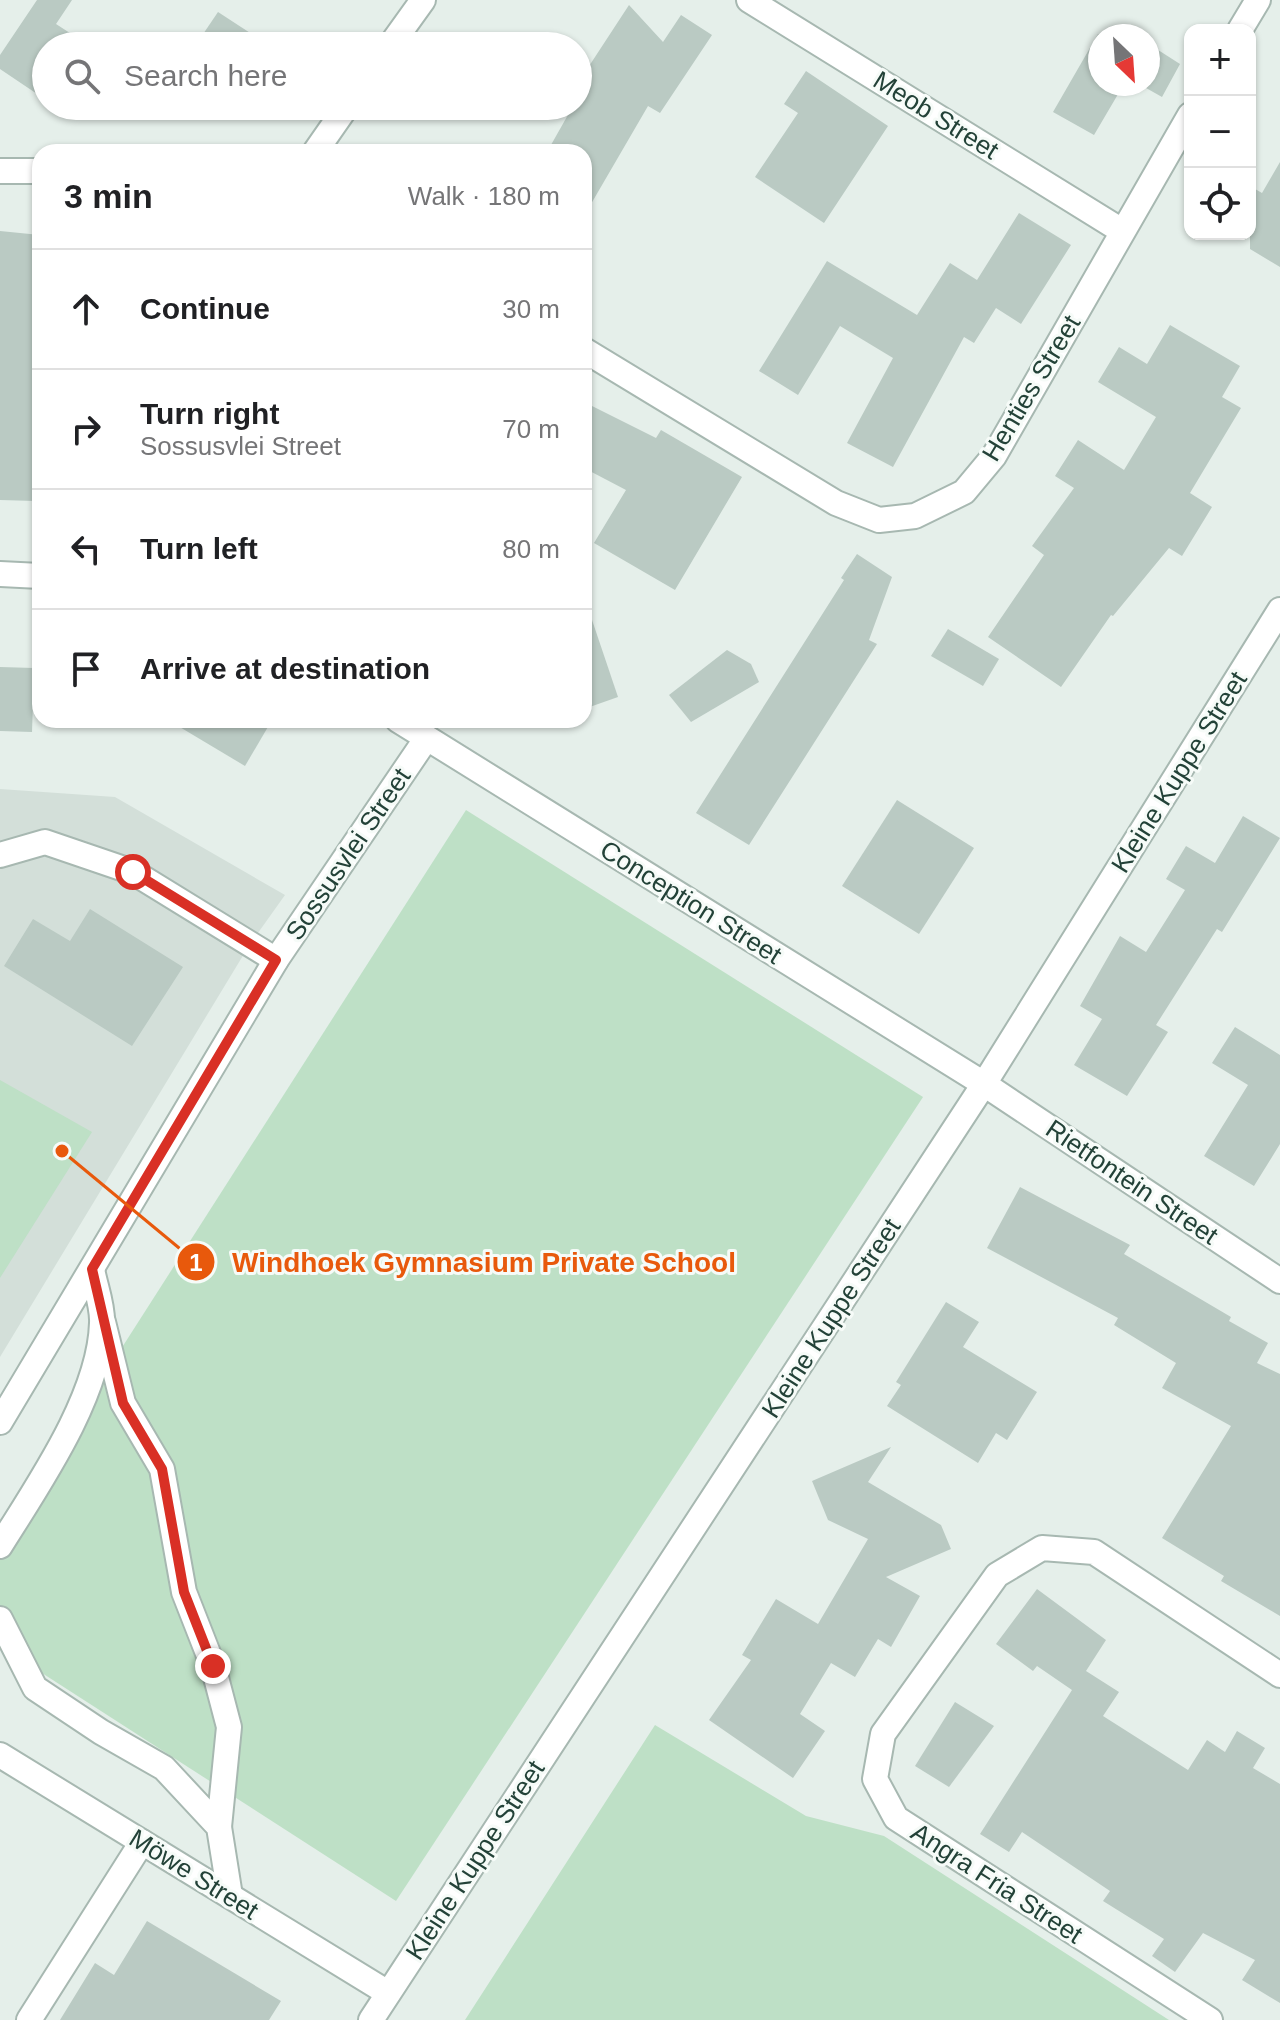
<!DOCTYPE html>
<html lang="en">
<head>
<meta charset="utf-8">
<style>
  :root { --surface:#fff; --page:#f6f6f6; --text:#202124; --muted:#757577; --line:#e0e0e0 }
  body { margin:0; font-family:Arial,sans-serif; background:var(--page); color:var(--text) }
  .controls { position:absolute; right:24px; top:24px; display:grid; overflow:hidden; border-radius:16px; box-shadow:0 2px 6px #0004 }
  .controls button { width:72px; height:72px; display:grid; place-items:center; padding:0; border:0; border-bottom:2px solid var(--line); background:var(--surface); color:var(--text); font:40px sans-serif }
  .compass { position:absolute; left:1088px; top:24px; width:72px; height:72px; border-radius:50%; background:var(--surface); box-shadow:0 2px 6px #0004; rotate:155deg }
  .stop { position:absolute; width:24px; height:24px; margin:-18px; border:6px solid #d93025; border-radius:50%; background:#fff }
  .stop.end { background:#d93025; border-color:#fff; box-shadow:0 2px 8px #0008 }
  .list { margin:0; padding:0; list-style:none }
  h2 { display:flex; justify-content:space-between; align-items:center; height:104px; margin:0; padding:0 32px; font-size:34px }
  h2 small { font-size:26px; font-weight:400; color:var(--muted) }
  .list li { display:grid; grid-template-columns:52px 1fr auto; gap:24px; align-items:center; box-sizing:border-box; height:120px; padding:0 32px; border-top:2px solid var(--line) }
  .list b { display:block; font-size:30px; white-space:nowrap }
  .list p { margin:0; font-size:26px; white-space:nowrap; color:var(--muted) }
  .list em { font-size:26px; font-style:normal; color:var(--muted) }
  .icon { flex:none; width:44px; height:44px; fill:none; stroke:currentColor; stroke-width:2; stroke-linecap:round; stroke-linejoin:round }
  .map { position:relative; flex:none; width:1280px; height:2020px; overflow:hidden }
  .search { position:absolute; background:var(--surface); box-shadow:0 2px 6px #0004; left:32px; top:32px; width:560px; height:88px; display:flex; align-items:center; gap:20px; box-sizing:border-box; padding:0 28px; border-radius:44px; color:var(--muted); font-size:30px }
  .panel { position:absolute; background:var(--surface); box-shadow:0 2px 6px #0004; left:32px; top:144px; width:560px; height:584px; border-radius:24px }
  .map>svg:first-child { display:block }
  .built { fill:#d3dfd9 }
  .green { fill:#bee0c6 }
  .building { fill:#bacac3 }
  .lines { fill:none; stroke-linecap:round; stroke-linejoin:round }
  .minor-casing { stroke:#a7b8b1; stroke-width:28 }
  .minor { stroke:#fff; stroke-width:24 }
  .route { stroke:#d93025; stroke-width:10 }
  .labels { text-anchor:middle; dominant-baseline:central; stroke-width:6; stroke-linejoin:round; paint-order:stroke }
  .street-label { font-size:26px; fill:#234238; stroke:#f6fbf8 }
  .leader { fill:none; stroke:#e8590c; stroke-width:3 }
  .callout-dot { fill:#e8590c; stroke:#f6fbf8; stroke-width:3 }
  .mark-label { font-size:24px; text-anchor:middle; font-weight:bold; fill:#fff }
  .callout-label { font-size:28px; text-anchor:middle; font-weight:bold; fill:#e8590c; stroke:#f6fbf8; stroke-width:6; stroke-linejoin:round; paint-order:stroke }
</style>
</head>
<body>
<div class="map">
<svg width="1280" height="2020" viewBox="0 0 1280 2020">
  <rect width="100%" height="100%" fill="#e5efea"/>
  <polygon class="built" points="0,789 115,797 285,895 250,944 0,1357"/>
  <g class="green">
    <polygon points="466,810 923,1097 396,1901 0,1646 0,1538"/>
    <polygon points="0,1080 92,1132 0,1278"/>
    <polygon points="655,1725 806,1816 884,1836 1169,2020 465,2020"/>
  </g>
  <g class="building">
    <polygon points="37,0 72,0 56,24 90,46 46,46 46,100 0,69 0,55"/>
    <polygon points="629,5 663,42 681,15 712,35 660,113 648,106 584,216 584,152 547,152 573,106 578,106 578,83"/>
    <polygon points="218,12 270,46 195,46"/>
    <polygon points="1098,34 1101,36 1100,84 1124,84 1094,135 1053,112"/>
    <polygon points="1155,48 1180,64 1162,97 1139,84 1148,84 1148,59"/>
    <polygon points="806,71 888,126 824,223 755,177 798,113 784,104"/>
    <polygon points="1280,162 1280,267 1250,249 1250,186 1262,193"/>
    <polygon points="1019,213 1071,245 1021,324 996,308 974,343 964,337 893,467 847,443 893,358 840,326 798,395 759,371 827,261 917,315 950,263 977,280"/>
    <polygon points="0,231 40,235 40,469 37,468 35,501 0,500"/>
    <polygon points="1170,325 1240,366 1222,397 1241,408 1190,493 1212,507 1182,556 1169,548 1113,616 1111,615 1061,687 988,637 1044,555 1032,546 1074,488 1055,476 1078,440 1124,470 1156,417 1098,382 1119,347 1147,364"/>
    <polygon points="584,402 656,438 661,430 742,477 675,590 594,543 626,490 584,468"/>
    <polygon points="857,554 892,577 869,640 877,644 749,845 696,813 844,580 841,578"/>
    <polygon points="589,611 618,697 584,709 584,612"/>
    <polygon points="948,629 999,659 983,686 931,656"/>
    <polygon points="727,650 751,664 759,682 691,722 669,695"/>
    <polygon points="0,667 34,668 32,732 0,731"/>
    <polygon points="168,720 272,720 245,766"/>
    <polygon points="897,800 974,848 919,934 842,886"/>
    <polygon points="1243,816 1280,838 1222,932 1217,929 1156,1025 1168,1032 1127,1096 1074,1065 1102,1019 1080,1006 1120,936 1146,952 1185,890 1166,879 1186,846 1215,863"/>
    <polygon points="90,909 183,967 132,1046 4,966 33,919 70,941"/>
    <polygon points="1235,1027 1280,1055 1280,1144 1254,1186 1204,1156 1248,1085 1212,1063"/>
    <polygon points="1020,1187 1130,1245 1124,1254 1231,1317 1229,1321 1268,1343 1257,1363 1280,1374 1280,1616 1221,1581 1224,1576 1162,1538 1231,1426 1162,1388 1176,1363 1114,1325 1118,1318 987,1248"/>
    <polygon points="946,1302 979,1322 963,1347 1037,1392 1007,1440 996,1433 978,1463 887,1406 901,1385 896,1382"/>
    <polygon points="891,1447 868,1482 941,1525 951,1549 886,1577 920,1596 891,1647 878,1639 855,1677 831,1663 800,1714 825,1731 793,1778 709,1720 751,1660 742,1655 776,1599 818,1624 868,1539 828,1520 812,1481"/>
    <polygon points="1037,1589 1106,1640 1086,1671 1119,1692 1103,1716 1188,1770 1207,1740 1225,1752 1237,1731 1265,1748 1253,1768 1280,1784 1280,2003 1242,1980 1255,1960 1203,1933 1175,1972 1152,1956 1164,1939 1103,1901 1110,1891 1022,1832 1009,1852 980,1834 1072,1690 1037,1666 1033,1671 996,1644"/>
    <polygon points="955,1702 994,1726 949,1787 915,1766"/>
    <polygon points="147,1921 281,2001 269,2020 60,2020 95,1963 114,1975"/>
  </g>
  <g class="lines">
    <defs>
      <g id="minor">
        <polyline points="749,0 1122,231"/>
        <polyline points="1240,30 1258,0"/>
        <polyline points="390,46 423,0"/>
        <polyline points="315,152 347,106"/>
        <polyline points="0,171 40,171"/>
        <polyline points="584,350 836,503 879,520 915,516 964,492 994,456 1190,115"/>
        <polyline points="0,574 40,576"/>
        <polyline points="398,720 984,1084 1280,1281"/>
        <polyline points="0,855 45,842 133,872 276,960"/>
        <polyline points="103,1322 123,1403 162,1469 184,1592 213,1666 229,1727 219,1827"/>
        <polyline points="0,1422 276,960 426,739"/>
        <path d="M 0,1546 C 38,1485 100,1396 102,1323 C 103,1306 95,1286 92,1269"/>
        <polyline points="0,1619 35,1688 101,1732 164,1768 219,1827 230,1896"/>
        <polyline points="0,1755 388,1993"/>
        <polyline points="29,2020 142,1842"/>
        <polyline points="371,2020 984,1084 1280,610"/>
        <polyline points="1210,2020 896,1818 875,1779 883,1734 997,1575 1042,1548 1094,1552 1280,1675"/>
      </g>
    </defs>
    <use href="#minor" class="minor-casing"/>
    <use href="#minor" class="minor"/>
  </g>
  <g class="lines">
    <polyline class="route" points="133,872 276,960 92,1269 123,1403 162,1469 184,1592 213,1666"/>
  </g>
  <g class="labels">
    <g class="street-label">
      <text transform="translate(936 115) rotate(32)">Meob Street</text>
      <text transform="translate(1031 388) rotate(-59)">Henties Street</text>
      <text transform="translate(1179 772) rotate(-58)">Kleine Kuppe Street</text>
      <text transform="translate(348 854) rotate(-56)">Sossusvlei Street</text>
      <text transform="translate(691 902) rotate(32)">Conception Street</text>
      <text transform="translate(1132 1182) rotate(34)">Rietfontein Street</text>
      <text transform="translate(831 1318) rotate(-57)">Kleine Kuppe Street</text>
      <text transform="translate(475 1860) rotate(-57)">Kleine Kuppe Street</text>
      <text transform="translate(194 1874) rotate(32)">Möwe Street</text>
      <text transform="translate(997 1883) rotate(33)">Angra Fria Street</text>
    </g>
  </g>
  <path class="leader" d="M62 1151L196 1262"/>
  <g class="callout-dot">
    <circle cx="62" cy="1151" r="8"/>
    <circle cx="196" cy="1262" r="20"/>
  </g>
  <g class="mark-label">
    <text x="196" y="1271">1</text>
  </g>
  <g class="callout-label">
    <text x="484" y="1272">Windhoek Gymnasium Private School</text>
  </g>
</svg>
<div class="controls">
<button>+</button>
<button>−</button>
<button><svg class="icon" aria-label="locate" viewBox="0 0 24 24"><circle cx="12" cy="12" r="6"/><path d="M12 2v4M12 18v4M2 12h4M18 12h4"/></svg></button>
</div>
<svg class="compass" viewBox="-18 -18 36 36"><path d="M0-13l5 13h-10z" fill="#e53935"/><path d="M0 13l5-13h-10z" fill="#757577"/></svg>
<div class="stop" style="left:133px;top:872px"></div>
<div class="stop end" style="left:213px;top:1666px"></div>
<div class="search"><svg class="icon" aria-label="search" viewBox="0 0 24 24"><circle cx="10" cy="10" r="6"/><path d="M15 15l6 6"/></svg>Search here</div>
<section class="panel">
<h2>3 min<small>Walk · 180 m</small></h2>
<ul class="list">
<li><svg class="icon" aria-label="ahead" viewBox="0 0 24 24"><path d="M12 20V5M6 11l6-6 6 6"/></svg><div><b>Continue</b></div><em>30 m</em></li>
<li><svg class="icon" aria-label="right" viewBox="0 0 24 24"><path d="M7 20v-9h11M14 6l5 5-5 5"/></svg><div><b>Turn right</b><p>Sossusvlei Street</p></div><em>70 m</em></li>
<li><svg class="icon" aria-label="left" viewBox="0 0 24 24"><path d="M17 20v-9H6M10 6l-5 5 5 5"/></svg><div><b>Turn left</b></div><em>80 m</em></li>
<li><svg class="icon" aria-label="arrive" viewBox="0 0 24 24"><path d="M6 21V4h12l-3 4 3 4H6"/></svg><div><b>Arrive at destination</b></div></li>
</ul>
</section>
</div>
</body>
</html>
